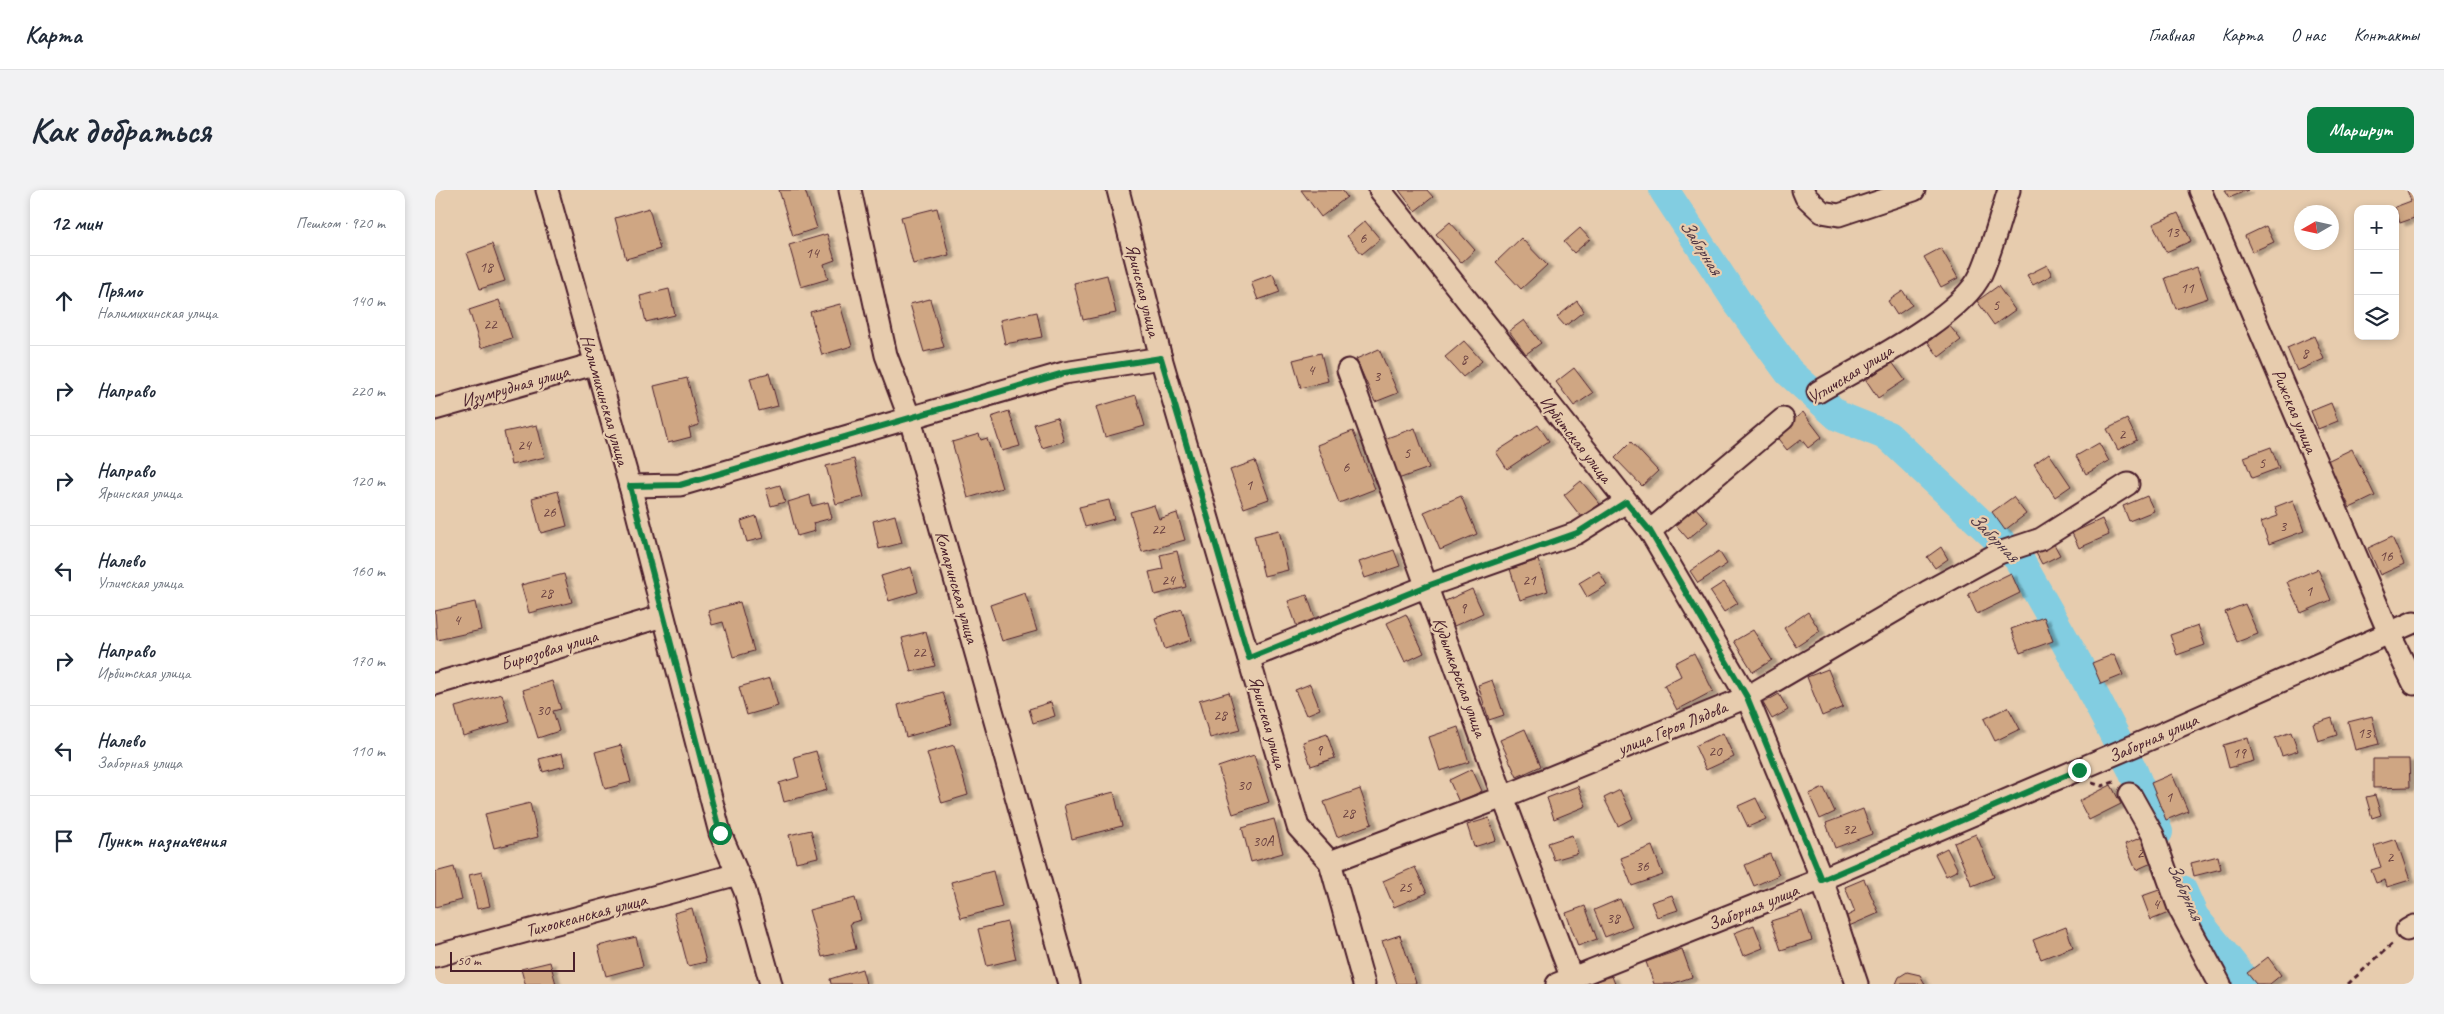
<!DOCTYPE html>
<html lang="ru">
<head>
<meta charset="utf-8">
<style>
  :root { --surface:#fff; --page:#f2f2f3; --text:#1f2937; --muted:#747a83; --line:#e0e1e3; --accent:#0b8043 }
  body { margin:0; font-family:Caveat,sans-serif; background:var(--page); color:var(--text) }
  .controls { position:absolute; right:15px; top:15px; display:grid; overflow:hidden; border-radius:10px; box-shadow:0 2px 8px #0003 }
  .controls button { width:45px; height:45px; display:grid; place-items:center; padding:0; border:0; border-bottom:1px solid var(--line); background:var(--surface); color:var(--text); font:25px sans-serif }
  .compass { position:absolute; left:1859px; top:15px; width:45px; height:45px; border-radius:50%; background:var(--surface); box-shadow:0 2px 8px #0003; rotate:261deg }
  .scale { position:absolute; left:15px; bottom:12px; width:125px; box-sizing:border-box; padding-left:5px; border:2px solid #4a1f2b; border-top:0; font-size:14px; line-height:18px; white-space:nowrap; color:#4a1f2b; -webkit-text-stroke:4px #e7ccae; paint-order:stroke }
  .stop { position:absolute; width:15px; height:15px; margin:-11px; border:4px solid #0b8043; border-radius:50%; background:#fff }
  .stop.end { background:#0b8043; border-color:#fff; box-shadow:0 1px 5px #0008 }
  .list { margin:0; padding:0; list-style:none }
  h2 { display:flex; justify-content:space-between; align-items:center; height:65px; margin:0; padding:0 20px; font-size:21px }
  h2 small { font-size:16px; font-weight:400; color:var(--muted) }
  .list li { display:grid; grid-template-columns:32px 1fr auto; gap:15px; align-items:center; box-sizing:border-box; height:90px; padding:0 20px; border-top:1px solid var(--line) }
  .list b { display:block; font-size:19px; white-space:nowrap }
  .list p { margin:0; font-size:16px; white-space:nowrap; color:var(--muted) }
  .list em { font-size:16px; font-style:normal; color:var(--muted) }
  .icon { flex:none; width:28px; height:28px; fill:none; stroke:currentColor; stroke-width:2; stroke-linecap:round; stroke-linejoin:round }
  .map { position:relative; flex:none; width:1979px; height:794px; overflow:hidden; border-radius:10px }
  header { display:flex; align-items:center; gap:30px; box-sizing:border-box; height:70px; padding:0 25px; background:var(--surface); border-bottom:1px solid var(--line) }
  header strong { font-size:24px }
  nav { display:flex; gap:28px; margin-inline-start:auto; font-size:18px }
  .intro { display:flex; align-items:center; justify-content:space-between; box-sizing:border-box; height:120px; padding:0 30px }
  h1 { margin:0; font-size:35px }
  .button { padding:12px 22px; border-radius:10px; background:var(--accent); color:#fff; font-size:18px; font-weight:700 }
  main { display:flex; gap:30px; padding:0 30px }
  aside { flex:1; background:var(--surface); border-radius:10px; box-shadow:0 2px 8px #0003 }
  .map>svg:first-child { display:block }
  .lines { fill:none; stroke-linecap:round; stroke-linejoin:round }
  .river { stroke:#82cde1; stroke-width:30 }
  .building { fill:#cfa683; stroke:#4a1f2b; filter:url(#shadow) }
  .minor-casing { stroke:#4a1f2b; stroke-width:25 }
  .path { stroke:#4a1f2b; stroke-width:3; stroke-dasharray:5 4; stroke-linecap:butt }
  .minor { stroke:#e7ccae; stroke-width:21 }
  .route { stroke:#0b8043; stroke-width:6 }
  .labels { text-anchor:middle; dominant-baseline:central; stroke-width:4.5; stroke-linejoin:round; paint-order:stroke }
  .number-label { font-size:15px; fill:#6b4141 }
  .street-label { font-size:18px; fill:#4a1f2b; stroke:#e7ccae }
  .water-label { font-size:19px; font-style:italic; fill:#523946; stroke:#e7ccae }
</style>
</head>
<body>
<header>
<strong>Карта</strong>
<nav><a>Главная</a><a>Карта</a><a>О нас</a><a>Контакты</a></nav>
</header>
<div class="intro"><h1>Как добраться</h1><a class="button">Маршрут</a></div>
<main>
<aside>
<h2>12 мин<small>Пешком · 920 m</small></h2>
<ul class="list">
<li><svg class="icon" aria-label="ahead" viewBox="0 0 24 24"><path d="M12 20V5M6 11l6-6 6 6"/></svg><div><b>Прямо</b><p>Налимихинская улица</p></div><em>140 m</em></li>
<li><svg class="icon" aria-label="right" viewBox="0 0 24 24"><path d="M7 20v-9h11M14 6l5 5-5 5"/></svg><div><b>Направо</b></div><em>220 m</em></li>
<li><svg class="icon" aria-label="right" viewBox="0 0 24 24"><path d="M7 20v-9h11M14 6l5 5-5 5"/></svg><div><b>Направо</b><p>Яринская улица</p></div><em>120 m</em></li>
<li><svg class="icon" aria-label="left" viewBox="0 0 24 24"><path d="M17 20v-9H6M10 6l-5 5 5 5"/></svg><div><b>Налево</b><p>Угличская улица</p></div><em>160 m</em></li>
<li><svg class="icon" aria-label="right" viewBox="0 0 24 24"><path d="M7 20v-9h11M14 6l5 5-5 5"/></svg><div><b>Направо</b><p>Ирбитская улица</p></div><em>170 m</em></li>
<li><svg class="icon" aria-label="left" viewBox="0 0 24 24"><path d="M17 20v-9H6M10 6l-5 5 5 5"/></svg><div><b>Налево</b><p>Заборная улица</p></div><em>110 m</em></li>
<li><svg class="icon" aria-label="arrive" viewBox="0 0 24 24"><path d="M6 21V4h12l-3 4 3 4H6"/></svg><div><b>Пункт назначения</b></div></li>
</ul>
</aside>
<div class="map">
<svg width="1979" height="794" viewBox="0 0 1979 794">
  <defs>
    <filter id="shadow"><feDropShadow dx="5.5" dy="3" stdDeviation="1" flood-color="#0004"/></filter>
  </defs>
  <rect width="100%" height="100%" fill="#e7ccae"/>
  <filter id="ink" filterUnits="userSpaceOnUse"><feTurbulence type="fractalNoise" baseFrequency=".02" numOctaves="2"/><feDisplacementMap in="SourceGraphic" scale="10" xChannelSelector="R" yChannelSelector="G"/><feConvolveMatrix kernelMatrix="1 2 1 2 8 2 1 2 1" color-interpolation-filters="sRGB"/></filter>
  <g filter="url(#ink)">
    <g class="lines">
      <g class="river">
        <polyline points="1229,0 1303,113 1354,182 1403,226 1453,246 1583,368 1643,474 1697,579 1723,642"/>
        <polyline points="1747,700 1759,727 1813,794"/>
      </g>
    </g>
    <g class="building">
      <polygon points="344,0 370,0 382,38 358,46"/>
      <polygon points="866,0 907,0 912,7 886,27"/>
      <polygon points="964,0 992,0 998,7 980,21"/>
      <polygon points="1790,0 1813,0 1794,8"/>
      <polygon points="1972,0 1979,0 1979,28 1965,33 1960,17 1976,11"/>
      <polygon points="214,18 225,59 191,69 180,28"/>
      <polygon points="502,18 514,65 478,74 466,27"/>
      <polygon points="1743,23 1756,51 1731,62 1718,34"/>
      <polygon points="930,31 945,49 927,64 912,46"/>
      <polygon points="1015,32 1040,60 1026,73 1001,44"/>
      <polygon points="1831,36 1839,52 1817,62 1810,46"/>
      <polygon points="1145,38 1155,49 1139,63 1129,52"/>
      <polygon points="392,44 400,70 389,74 393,89 366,97 354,55"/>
      <polygon points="1086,48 1112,75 1086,99 1061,72"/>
      <polygon points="57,54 70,91 45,99 32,63"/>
      <polygon points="1506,58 1523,88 1506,97 1489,67"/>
      <polygon points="1612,75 1617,85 1598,95 1592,85"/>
      <polygon points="1762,77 1773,108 1741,119 1730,88"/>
      <polygon points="838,84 845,102 823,110 816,92"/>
      <polygon points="672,85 681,123 648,130 639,93"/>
      <polygon points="1563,96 1580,120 1559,135 1542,111"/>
      <polygon points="234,99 240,125 211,132 205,106"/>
      <polygon points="1468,101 1477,115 1462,125 1453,111"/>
      <polygon points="495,109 509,157 489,162 475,114"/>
      <polygon points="64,110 77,148 46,158 34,120"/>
      <polygon points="1142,111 1149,121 1130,136 1122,127"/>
      <polygon points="405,114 417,156 387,165 375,122"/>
      <polygon points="602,122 607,147 570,154 565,130"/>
      <polygon points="1089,130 1106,153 1091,164 1074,141"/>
      <polygon points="1514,135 1526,150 1504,167 1493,152"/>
      <polygon points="1879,146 1889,169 1862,181 1852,158"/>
      <polygon points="1029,151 1047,171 1028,187 1010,167"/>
      <polygon points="944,159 963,203 940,212 921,169"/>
      <polygon points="886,163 893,191 866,198 858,170"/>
      <polygon points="1457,172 1470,190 1443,208 1431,190"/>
      <polygon points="1139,178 1158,203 1139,216 1121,192"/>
      <polygon points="334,183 343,216 324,221 315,188"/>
      <polygon points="252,188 264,235 254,238 256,247 233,253 219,196"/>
      <polygon points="701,205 710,236 670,247 661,217"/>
      <polygon points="1896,213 1903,231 1883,239 1876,221"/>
      <polygon points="574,221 585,256 567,261 556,227"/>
      <polygon points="1368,222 1387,247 1373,258 1366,249 1352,260 1340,245"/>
      <polygon points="622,227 629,251 607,258 599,234"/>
      <polygon points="1692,229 1702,250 1683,260 1672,239"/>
      <polygon points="102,235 110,267 76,275 69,242"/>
      <polygon points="1103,235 1114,251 1072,279 1061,262"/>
      <polygon points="980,238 994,278 963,289 949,249"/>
      <polygon points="918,241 940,299 904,313 882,255"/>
      <polygon points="544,244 546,250 552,248 567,298 533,308 517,252"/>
      <polygon points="1196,252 1223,281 1207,296 1180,268"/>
      <polygon points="1664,253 1674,271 1651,284 1641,266"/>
      <polygon points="1836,257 1844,278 1817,288 1809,267"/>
      <polygon points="1917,259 1940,306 1915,318 1892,271"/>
      <polygon points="1614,263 1636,296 1620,307 1599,274"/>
      <polygon points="419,269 429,307 401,314 391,276"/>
      <polygon points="820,271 834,309 809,318 795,280"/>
      <polygon points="1146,291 1165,314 1147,328 1129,305"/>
      <polygon points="345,295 350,312 336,316 331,299"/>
      <polygon points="123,301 132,336 106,343 97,308"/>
      <polygon points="375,305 377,316 393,312 397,328 378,333 380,341 362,346 353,312"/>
      <polygon points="1026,306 1042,344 1005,360 989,322"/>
      <polygon points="1712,306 1719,321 1694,331 1688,316"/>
      <polygon points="1578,307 1591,324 1570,340 1557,322"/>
      <polygon points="674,310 679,329 650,337 644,317"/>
      <polygon points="1858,310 1869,341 1834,354 1826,332 1843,326 1840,317"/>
      <polygon points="719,315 724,329 742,323 750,350 707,362 695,322"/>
      <polygon points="1260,317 1273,332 1253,349 1240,334"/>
      <polygon points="460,325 467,353 444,359 438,331"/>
      <polygon points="321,326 328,348 312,352 306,331"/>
      <polygon points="1667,329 1674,345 1644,358 1637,343"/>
      <polygon points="844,340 853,380 829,386 819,346"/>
      <polygon points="1957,347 1969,374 1945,385 1933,358"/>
      <polygon points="1619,354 1625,365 1607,374 1601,363"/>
      <polygon points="1506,357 1513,369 1500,378 1492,367"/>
      <polygon points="959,360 965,376 930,388 924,372"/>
      <polygon points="742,361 751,397 720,405 714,382 728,379 725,365"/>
      <polygon points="1284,361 1292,374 1263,393 1255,381"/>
      <polygon points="1103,370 1113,401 1085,410 1075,379"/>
      <polygon points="476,377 483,402 454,411 446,386"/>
      <polygon points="1883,379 1896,410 1866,423 1852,392"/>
      <polygon points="1164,381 1172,395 1152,407 1144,393"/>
      <polygon points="1576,383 1585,403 1542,424 1533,404"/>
      <polygon points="129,384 137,412 94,423 86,395"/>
      <polygon points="1289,392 1303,413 1289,422 1275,401"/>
      <polygon points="1037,399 1048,423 1019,436 1008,412"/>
      <polygon points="590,403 602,441 567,451 555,415"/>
      <polygon points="872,405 881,431 862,437 853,411"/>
      <polygon points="40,412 46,440 2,450 0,421"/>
      <polygon points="305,412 319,461 298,467 288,432 277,435 273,421"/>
      <polygon points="1810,414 1823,444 1802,452 1790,422"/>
      <polygon points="747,419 756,450 730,459 720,428"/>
      <polygon points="1373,422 1385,441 1361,457 1349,438"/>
      <polygon points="971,424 989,463 970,472 952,433"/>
      <polygon points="1609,427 1618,451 1585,463 1576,439"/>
      <polygon points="1763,435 1770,455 1742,465 1735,445"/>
      <polygon points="1318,440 1337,470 1318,482 1299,451"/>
      <polygon points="491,442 500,476 476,482 467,448"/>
      <polygon points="1259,463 1278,501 1242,520 1229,495 1246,486 1240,473"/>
      <polygon points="1679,464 1688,485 1666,494 1657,473"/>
      <polygon points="1393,479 1408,517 1387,526 1372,487"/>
      <polygon points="335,488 343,516 312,525 304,497"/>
      <polygon points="1057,490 1069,525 1054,530 1043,495"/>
      <polygon points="117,491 126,519 118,521 124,541 103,548 88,500"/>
      <polygon points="875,494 885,519 871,525 860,500"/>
      <polygon points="508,502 517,534 471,547 463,515"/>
      <polygon points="794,502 805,540 775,548 764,511"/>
      <polygon points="67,504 75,532 28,546 20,517"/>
      <polygon points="1344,504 1353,520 1337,529 1328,513"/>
      <polygon points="616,512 620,526 598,533 594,519"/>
      <polygon points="1573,517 1585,539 1560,551 1549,529"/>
      <polygon points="1937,526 1944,554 1920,560 1913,532"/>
      <polygon points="1897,528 1902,545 1883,551 1878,534"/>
      <polygon points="1023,537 1034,572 1005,581 994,547"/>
      <polygon points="1090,539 1106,576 1082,587 1065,550"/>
      <polygon points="1856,542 1863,561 1847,566 1840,548"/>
      <polygon points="1288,543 1299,567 1271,580 1260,556"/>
      <polygon points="892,544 900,568 876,576 868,552"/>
      <polygon points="1813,548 1819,571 1794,578 1788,555"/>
      <polygon points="186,555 196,592 170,599 160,562"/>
      <polygon points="519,555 533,605 507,613 492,563"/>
      <polygon points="381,561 392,600 349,612 344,593 364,587 359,567"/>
      <polygon points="127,563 130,576 108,582 104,569"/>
      <polygon points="819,565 834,612 798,624 783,577"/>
      <polygon points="1938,569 1974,569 1975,597 1938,598"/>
      <polygon points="1037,579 1047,601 1024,612 1014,590"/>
      <polygon points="1737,584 1753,621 1731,630 1716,593"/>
      <polygon points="1676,595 1686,614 1654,630 1644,611"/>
      <polygon points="1143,596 1151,616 1119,629 1112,608"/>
      <polygon points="1389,598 1400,622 1385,629 1374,604"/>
      <polygon points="925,599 937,634 902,647 889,612"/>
      <polygon points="1185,600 1198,628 1183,636 1169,608"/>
      <polygon points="679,602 687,636 637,649 629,615"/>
      <polygon points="1940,605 1946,625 1937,628 1931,607"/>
      <polygon points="1321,608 1331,629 1313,637 1303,616"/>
      <polygon points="95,613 103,647 59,658 50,624"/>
      <polygon points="1428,619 1437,644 1400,658 1391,633"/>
      <polygon points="1054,628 1061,650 1039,657 1032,635"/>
      <polygon points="839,629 848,663 816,672 807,638"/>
      <polygon points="376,640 383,667 361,672 354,645"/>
      <polygon points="1541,644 1559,687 1537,696 1519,653"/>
      <polygon points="1137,645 1143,663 1119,670 1113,653"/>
      <polygon points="1710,646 1721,671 1701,680 1690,654"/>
      <polygon points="1961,649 1975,690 1952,697 1950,690 1941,693 1936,680 1946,677 1939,656"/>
      <polygon points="1217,656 1228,685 1197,696 1186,668"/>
      <polygon points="1512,658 1523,680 1511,686 1500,664"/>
      <polygon points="1335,664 1344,685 1319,696 1310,675"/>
      <polygon points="1783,666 1786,679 1759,686 1756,673"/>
      <polygon points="19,677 27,710 0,717 0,682"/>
      <polygon points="980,677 992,703 959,717 948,691"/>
      <polygon points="558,681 567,717 526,728 516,692"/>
      <polygon points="47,682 55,716 42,719 34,685"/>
      <polygon points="1429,689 1444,723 1414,736 1410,727 1420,722 1410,697"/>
      <polygon points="1727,699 1736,722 1716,730 1707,706"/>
      <polygon points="1237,705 1243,720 1222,727 1216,712"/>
      <polygon points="420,708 426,730 415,733 421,759 387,767 374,720"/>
      <polygon points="1185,709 1197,736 1170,747 1159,720"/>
      <polygon points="1150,716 1162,749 1143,756 1131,723"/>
      <polygon points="257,718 271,772 253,776 239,723"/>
      <polygon points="1367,721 1377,750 1346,760 1336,731"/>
      <polygon points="572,732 581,769 552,776 543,739"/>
      <polygon points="1319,735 1328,758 1308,766 1299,743"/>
      <polygon points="1631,737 1638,757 1606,769 1598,750"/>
      <polygon points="965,745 981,793 977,794 962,794 947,751"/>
      <polygon points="201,747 208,776 171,786 163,756"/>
      <polygon points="1247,759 1257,787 1236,794 1219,794 1211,772"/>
      <polygon points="1833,767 1846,785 1835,794 1821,794 1812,783"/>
      <polygon points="115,772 121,794 90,794 86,779"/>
      <polygon points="427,779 431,794 396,794 395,789"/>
      <polygon points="1472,782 1485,785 1490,794 1461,794 1464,787"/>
      <polygon points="1177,786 1180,794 1154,794"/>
    </g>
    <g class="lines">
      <defs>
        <g id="minor">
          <polyline points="112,0 195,296 285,643 310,701 336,794"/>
          <polyline points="415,0 451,165 475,229 634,794"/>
          <polyline points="683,0 726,168 863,637 895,672 929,794"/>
          <polyline points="945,0 1215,341 1312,507 1387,689 1422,794"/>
          <polyline points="1368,0 1371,7 1387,22 1404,25 1479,0"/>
          <polyline points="1765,0 1954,443 1979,494"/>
          <polyline points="913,180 1068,607 1139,794"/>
          <path d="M 1383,202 C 1425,177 1527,127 1546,84 C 1558,57 1565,27 1574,0"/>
          <polyline points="0,219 159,174"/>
          <polyline points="195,296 245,295 629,183 726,168"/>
          <polyline points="1215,341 1348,229"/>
          <polyline points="814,468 992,396 1142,343 1191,312"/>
          <polyline points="0,494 228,426"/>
          <polyline points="1695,604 1718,645 1744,718 1785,794"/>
          <polyline points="895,672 1068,607 1312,507 1492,402 1564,363 1606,349 1693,294"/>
          <polyline points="1972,740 1979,736"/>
          <polyline points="0,766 303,684"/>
          <polyline points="1122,794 1387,689 1722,546 1979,432"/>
        </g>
      </defs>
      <use href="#minor" class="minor-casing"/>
      <g class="path">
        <polyline points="1657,593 1667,596 1682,591"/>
        <polyline points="1913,794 1959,752"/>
      </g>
      <use href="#minor" class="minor"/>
    </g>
  </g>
  <g class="lines" filter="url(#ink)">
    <polyline class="route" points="285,643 195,296 245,295 629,183 726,168 814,468 992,396 1142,343 1191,312 1215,341 1312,507 1387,690 1644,580"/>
  </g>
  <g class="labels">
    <g class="number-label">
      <text x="1737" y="42">13</text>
      <text x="928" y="48">6</text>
      <text x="377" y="63">14</text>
      <text x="51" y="77">18</text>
      <text x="1752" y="98">11</text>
      <text x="1561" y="115">5</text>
      <text x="55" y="134">22</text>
      <text x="1870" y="163">8</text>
      <text x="1029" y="169">8</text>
      <text x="876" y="180">4</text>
      <text x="942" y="186">3</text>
      <text x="1687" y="244">2</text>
      <text x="89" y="255">24</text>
      <text x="972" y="263">5</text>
      <text x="1827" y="273">5</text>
      <text x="911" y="277">6</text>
      <text x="814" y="295">1</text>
      <text x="114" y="322">26</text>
      <text x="1848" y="336">3</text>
      <text x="723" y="339">22</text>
      <text x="1951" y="366">16</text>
      <text x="733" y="390">24</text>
      <text x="1094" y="390">21</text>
      <text x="1874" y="401">1</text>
      <text x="111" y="403">28</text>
      <text x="1028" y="418">9</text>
      <text x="22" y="430">4</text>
      <text x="484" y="462">22</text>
      <text x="108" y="520">30</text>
      <text x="785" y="525">28</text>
      <text x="1929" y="543">13</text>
      <text x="884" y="560">9</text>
      <text x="1280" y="561">20</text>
      <text x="1804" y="563">19</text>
      <text x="809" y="595">30</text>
      <text x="1734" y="607">1</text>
      <text x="913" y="623">28</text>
      <text x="1414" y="639">32</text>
      <text x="828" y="651">30А</text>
      <text x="1705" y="663">2</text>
      <text x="1955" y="667">2</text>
      <text x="1207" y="676">36</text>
      <text x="970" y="697">25</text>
      <text x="1721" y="714">4</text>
      <text x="1178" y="728">38</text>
    </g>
    <g class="street-label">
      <text transform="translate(708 100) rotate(76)">Яринская улица</text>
      <text transform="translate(1415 184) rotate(-32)">Угличская улица</text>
      <text transform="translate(80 196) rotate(-16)">Изумрудная улица</text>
      <text transform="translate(170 210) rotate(74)">Налимихинская улица</text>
      <text transform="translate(1860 221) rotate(67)">Рижская улица</text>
      <text transform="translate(1141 249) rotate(52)">Ирбитская улица</text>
      <text transform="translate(522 397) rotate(74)">Комаринская улица</text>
      <text transform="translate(114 460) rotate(-17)">Бирюзовая улица</text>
      <text transform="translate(1025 487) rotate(70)">Кудымкарская улица</text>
      <text transform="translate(833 532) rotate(74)">Яринская улица</text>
      <text transform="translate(1237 538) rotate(-22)">улица Героя Лядова</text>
      <text transform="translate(1718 548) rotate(-24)">Заборная улица</text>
      <text transform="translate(1318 717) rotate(-22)">Заборная улица</text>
      <text transform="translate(151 725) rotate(-15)">Тихоокеанская улица</text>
    </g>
    <g class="water-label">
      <text transform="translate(1266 57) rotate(57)">Заборная</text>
      <text transform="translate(1559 347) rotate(45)">Заборная</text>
      <text transform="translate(1750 701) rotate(65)">Заборная</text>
    </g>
  </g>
</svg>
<div class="controls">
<button>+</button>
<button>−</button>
<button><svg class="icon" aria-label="layers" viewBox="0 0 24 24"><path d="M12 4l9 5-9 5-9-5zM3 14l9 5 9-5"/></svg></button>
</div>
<svg class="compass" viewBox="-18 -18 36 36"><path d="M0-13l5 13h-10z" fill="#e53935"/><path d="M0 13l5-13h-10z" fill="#747a83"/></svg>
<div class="scale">50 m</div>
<div class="stop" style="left:285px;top:643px"></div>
<div class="stop end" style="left:1644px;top:580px"></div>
</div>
</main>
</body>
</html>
